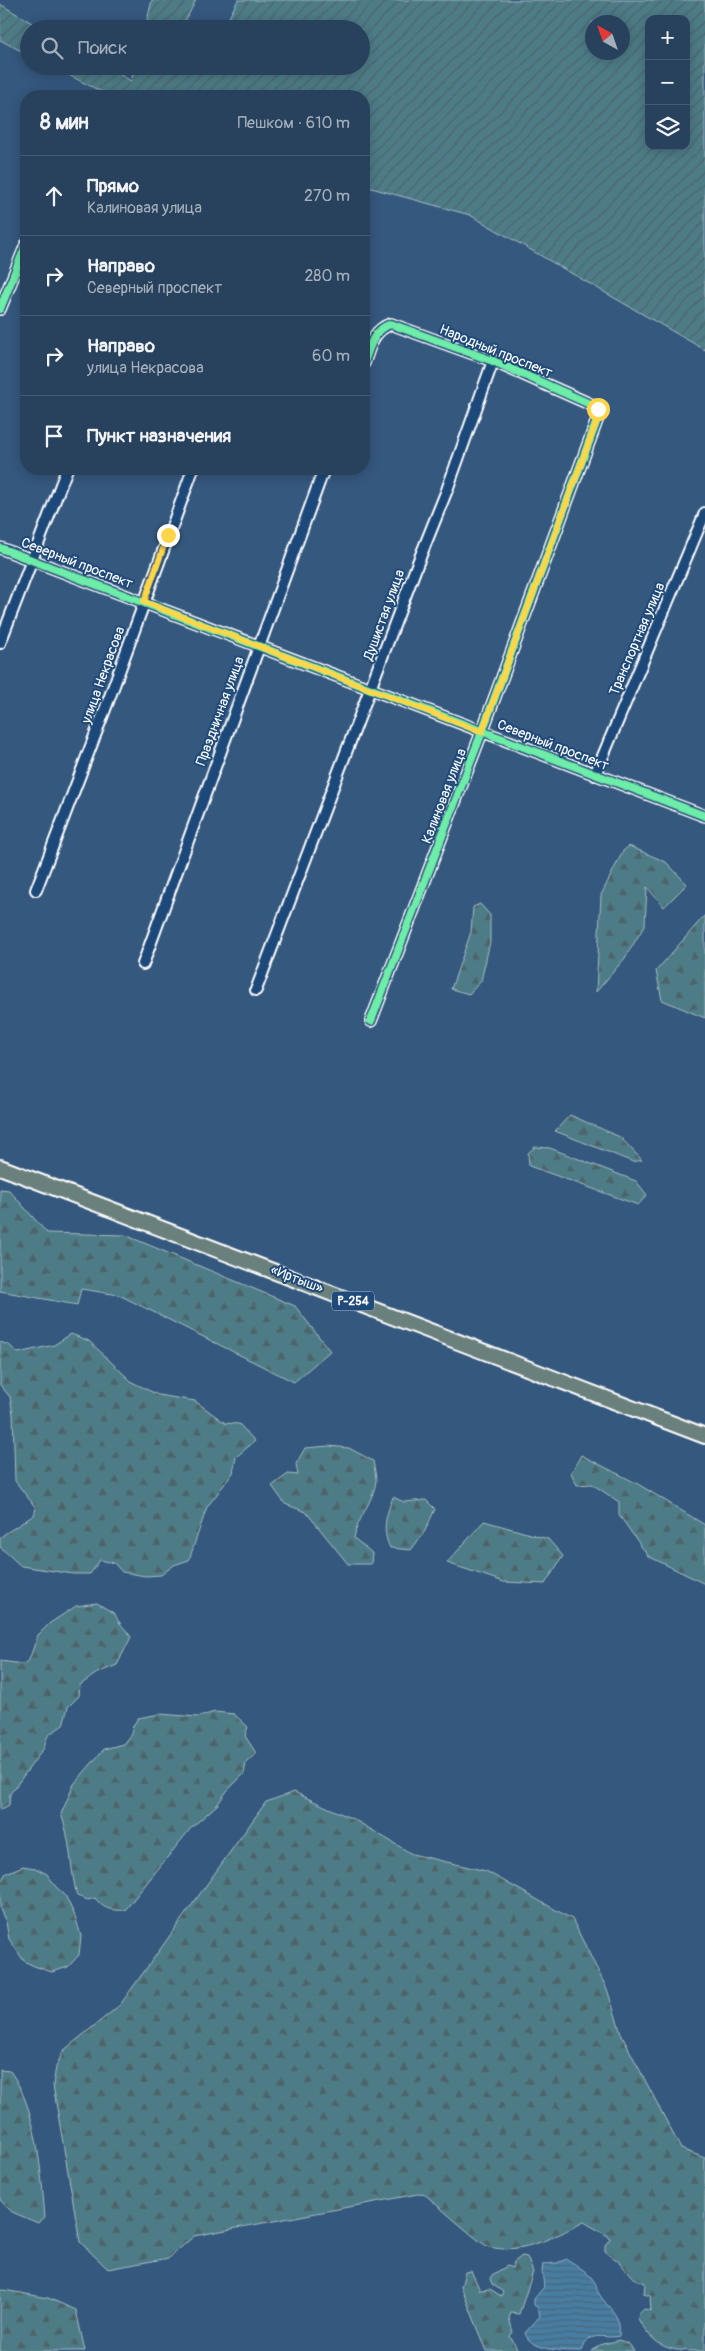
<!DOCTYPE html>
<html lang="ru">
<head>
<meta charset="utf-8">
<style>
  :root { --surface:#28425e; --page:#344d67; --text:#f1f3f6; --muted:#a5b0bc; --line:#445b73 }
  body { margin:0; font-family:Pangolin,sans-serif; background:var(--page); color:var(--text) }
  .controls { position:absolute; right:15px; top:15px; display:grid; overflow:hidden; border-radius:10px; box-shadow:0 2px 12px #0003 }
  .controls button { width:45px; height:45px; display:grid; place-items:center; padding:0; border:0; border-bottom:1px solid var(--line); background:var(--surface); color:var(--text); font:25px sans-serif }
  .compass { position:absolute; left:585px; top:15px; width:45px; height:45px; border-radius:50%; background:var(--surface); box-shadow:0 2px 12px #0003; rotate:320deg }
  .stop { position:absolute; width:15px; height:15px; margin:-11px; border:4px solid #ffd54a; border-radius:50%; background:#fff }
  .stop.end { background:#ffd54a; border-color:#fff; box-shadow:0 1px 5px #0008 }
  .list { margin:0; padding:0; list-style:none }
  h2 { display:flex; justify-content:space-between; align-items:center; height:65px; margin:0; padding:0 20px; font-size:21px }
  h2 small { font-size:16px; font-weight:400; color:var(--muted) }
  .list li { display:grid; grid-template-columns:32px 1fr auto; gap:15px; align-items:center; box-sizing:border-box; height:80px; padding:0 20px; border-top:1px solid var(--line) }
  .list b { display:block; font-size:19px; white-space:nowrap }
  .list p { margin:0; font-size:16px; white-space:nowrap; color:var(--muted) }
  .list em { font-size:16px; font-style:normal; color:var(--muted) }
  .icon { flex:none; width:28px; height:28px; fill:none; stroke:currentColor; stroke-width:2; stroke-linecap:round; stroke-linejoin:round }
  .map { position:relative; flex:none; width:705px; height:2351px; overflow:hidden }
  .search { position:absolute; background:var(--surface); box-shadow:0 2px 12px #0003; left:20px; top:20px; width:350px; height:55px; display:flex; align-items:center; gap:12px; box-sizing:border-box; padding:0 18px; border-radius:28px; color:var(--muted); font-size:19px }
  .panel { position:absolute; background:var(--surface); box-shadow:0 2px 12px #0003; left:20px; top:90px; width:350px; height:385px; border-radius:20px }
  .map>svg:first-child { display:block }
  .forest { fill:url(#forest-firs); stroke:#a6bec3 }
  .garden { fill:url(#garden-furrows); stroke:#a6bec3; fill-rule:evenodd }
  .water { fill:url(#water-rules); stroke:#90b1c7 }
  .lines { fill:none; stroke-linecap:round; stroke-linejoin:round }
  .minor-casing { stroke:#fff; stroke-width:14 }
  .highway-casing { stroke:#fff; stroke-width:18 }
  .minor { stroke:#1f4a7a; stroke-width:10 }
  .highway { stroke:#6a807c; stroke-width:14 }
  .cycleway-casing { stroke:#1f4a7a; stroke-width:11 }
  .cycleway { stroke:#6deda7; stroke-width:8 }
  .route { stroke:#ffd54a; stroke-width:6 }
  .labels { text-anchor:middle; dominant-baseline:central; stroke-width:4; stroke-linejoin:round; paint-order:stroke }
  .shield { fill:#1f4a7a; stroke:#bcc9d7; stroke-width:1 }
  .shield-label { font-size:12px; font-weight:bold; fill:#fff }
  .street-label { font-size:14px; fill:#fff; stroke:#1f4a7a }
</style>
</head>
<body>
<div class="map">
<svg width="705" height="2351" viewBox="0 0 705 2351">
  <defs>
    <pattern id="forest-firs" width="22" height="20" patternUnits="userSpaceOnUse" patternTransform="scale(1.25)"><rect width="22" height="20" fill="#4e7c87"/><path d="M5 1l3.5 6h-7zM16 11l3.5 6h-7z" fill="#4d646a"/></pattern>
    <pattern id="garden-furrows" width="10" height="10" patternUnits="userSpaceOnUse" patternTransform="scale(1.25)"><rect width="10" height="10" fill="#4e7c87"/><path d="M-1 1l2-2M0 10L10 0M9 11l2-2" fill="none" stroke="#4d646a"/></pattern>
    <pattern id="water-rules" width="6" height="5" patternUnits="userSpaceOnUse" patternTransform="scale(1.25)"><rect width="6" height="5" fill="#467da2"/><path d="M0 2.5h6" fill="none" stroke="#496477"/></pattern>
  </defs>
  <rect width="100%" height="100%" fill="#35587e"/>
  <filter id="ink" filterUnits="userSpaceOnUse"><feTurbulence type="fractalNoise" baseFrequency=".02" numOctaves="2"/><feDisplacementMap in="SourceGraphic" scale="10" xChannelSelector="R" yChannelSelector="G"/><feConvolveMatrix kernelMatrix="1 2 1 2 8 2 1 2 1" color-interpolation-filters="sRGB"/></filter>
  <g filter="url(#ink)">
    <g class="forest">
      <polygon points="629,846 666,862 687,884 664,907 647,887 645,925 625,958 596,992 601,895 623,851"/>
      <polygon points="480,904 490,915 490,942 481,981 469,994 451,989 471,932 473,907"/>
      <polygon points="705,915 705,1018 662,1000 656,971"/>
      <polygon points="570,1115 620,1137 642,1160 633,1162 555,1131"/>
      <polygon points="535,1147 550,1148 636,1181 647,1195 638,1205 529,1166 528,1153"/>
      <polygon points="0,1189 9,1190 47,1233 125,1235 295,1306 330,1351 294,1382 119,1295 81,1289 77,1305 0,1291"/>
      <polygon points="71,1334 89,1341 132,1382 158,1395 195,1401 225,1423 239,1424 255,1441 236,1457 233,1473 207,1507 189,1560 174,1565 161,1575 145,1576 122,1572 114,1563 100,1560 90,1574 73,1574 21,1566 0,1547 0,1539 3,1535 34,1515 36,1508 15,1481 13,1414 10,1397 0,1385 0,1342 9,1345 18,1353 54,1345"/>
      <path d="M 329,1446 L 349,1448 L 373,1461 C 374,1467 376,1475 376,1481 C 374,1501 357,1518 354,1538 L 372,1553 L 371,1564 L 348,1564 L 306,1512 L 285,1504 L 272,1486 L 288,1474 L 298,1475 L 296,1464 L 305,1448 Z"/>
      <polygon points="581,1455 638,1484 705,1525 705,1584 648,1556 619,1515 619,1502 592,1484 577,1485 571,1473"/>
      <path d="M 393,1497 L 404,1502 L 426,1500 L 435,1509 L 425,1531 L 411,1550 L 390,1548 C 381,1529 386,1516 393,1497 Z"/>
      <polygon points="484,1521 548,1539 563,1556 545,1584 504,1582 447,1563"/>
      <path d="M 97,1603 L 115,1614 C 118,1623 126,1629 131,1637 L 117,1665 L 97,1673 L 80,1685 L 79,1696 L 68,1707 L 63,1725 C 52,1734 47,1731 44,1748 L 10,1794 L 9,1805 L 0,1810 L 0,1661 L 23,1664 L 29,1660 L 38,1635 L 50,1623 L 76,1606 Z"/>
      <path d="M 215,1712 L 234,1714 L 248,1727 L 245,1736 L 256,1753 L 246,1763 L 244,1774 L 227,1791 L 217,1805 L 191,1828 L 125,1910 C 111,1911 103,1909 95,1898 L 88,1900 L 77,1896 C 70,1869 71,1839 61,1814 L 74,1784 L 104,1749 L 123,1744 L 131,1734 L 133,1726 L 138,1718 L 160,1714 L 198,1717 Z"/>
      <path d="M 294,1792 L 355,1820 L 412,1854 L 486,1871 L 572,1919 L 607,1989 L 622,2036 L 681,2149 L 705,2158 L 705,2351 C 670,2351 658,2351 638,2319 L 639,2312 L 645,2309 L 651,2311 L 650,2296 L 644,2294 L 645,2283 L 633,2278 L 619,2262 L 605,2251 L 605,2245 L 610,2239 L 608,2236 L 584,2222 C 556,2236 522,2255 489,2247 C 481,2245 433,2201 423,2193 L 194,2236 L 169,2258 L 108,2269 L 80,2242 L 53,2085 L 56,2067 L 63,2051 L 120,2005 L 266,1802 Z"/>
      <polygon points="23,1866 35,1868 47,1874 56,1887 65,1895 75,1916 81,1936 79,1955 68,1967 52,1972 34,1966 24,1961 9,1939 6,1922 0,1909 0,1883 6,1873"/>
      <path d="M 0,2070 L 10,2071 C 37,2108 41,2171 45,2217 L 38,2223 L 12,2212 L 0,2200 Z"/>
      <polygon points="522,2256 527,2257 533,2272 519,2314 511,2313 509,2318 513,2332 510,2336 518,2351 487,2351 461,2287 465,2272 471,2271 480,2290 490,2289 501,2296 503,2292 492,2284 490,2279 492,2275 507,2266 512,2268 514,2262"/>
      <polygon points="4,2290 48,2298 76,2310 85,2351 0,2351 0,2291"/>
      <polygon points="619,2340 629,2344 634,2351 592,2351 600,2345"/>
    </g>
    <g class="garden">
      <polygon points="152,0 196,0 181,29 145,29"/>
      <path d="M 238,0 L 705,0 L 705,350 L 470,215 L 364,186 L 364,96 L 110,96 L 51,66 L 106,66 L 131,81 L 135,66 L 361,66 L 361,29 L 223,29 ZM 649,19 L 686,19 L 686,146 L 649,146 ZM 622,22 L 622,52 L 592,52 L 592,22 Z"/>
      <polygon points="0,4 42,29 29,29 29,55 0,40"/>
    </g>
    <path class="water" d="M 567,2259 C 577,2266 591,2273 596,2285 C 597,2289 596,2289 598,2292 C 608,2310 622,2313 619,2336 C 604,2340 590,2328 582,2351 C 564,2351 530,2351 525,2333 L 540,2316 L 538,2308 L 534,2305 L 534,2299 L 544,2287 L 542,2271 L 543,2264 L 557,2263 Z"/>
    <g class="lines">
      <defs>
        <g id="minor">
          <polyline points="0,309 26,245"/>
          <path d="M 364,363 C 370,346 373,330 391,324 L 493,361 L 592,405 L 598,409 L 599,415 L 482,732 L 371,1021"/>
          <polyline points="0,548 705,816"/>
          <polyline points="0,643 67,469"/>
          <polyline points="595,775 705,513"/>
          <polyline points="36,890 109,699 193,469"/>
          <polyline points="143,964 324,469"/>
          <polyline points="256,990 417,565 447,490 493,361"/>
        </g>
        <polyline id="highway" points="0,1167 705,1436"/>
      </defs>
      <use href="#minor" class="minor-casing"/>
      <use href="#highway" class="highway-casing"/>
      <use href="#minor" class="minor"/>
      <use href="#highway" class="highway"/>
      <defs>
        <g id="cycleway">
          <polyline points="0,309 26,245"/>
          <path d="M 364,363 C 370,346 373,330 391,324 L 493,361 L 592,405 L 598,409 L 599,415 L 482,732 L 371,1021"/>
          <polyline points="0,548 705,816"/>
        </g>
      </defs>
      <use href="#cycleway" class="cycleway-casing"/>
      <use href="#cycleway" class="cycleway"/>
    </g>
  </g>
  <g class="lines" filter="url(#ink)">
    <polyline class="route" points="168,535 144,602 482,732 599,415 598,409"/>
  </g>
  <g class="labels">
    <rect class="shield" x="332" y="1291.5" width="42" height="19" rx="4"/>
    <g class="shield-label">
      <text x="353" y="1301">Р-254</text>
    </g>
    <g class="street-label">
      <text transform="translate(496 351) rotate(22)">Народный проспект</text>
      <text transform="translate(77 563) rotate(21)">Северный проспект</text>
      <text transform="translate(384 615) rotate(-70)">Душистая улица</text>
      <text transform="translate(637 639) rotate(-67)">Транспортная улица</text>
      <text transform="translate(103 675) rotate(-70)">улица Некрасова</text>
      <text transform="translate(220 711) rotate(-70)">Праздничная улица</text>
      <text transform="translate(553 745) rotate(21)">Северный проспект</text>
      <text transform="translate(444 796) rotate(-69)">Калиновая улица</text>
      <text transform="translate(297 1279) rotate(21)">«Иртыш»</text>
    </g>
  </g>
</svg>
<div class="controls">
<button>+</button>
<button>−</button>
<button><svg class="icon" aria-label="layers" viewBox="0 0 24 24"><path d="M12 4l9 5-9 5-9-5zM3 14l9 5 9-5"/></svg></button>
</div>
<svg class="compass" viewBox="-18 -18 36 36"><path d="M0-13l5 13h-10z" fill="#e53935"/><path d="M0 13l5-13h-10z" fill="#a5b0bc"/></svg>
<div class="stop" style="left:598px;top:409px"></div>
<div class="stop end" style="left:168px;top:535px"></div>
<div class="search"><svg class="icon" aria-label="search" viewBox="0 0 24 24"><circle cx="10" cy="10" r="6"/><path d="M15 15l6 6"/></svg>Поиск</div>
<section class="panel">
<h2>8 мин<small>Пешком · 610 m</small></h2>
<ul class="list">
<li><svg class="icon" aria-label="ahead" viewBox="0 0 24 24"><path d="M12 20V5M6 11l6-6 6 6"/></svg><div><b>Прямо</b><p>Калиновая улица</p></div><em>270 m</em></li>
<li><svg class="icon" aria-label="right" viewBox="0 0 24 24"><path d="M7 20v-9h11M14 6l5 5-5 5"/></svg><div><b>Направо</b><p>Северный проспект</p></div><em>280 m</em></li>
<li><svg class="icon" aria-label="right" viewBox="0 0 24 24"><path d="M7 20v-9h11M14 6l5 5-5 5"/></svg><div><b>Направо</b><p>улица Некрасова</p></div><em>60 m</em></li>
<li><svg class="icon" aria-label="arrive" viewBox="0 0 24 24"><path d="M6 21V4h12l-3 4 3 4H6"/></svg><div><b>Пункт назначения</b></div></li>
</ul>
</section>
</div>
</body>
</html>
